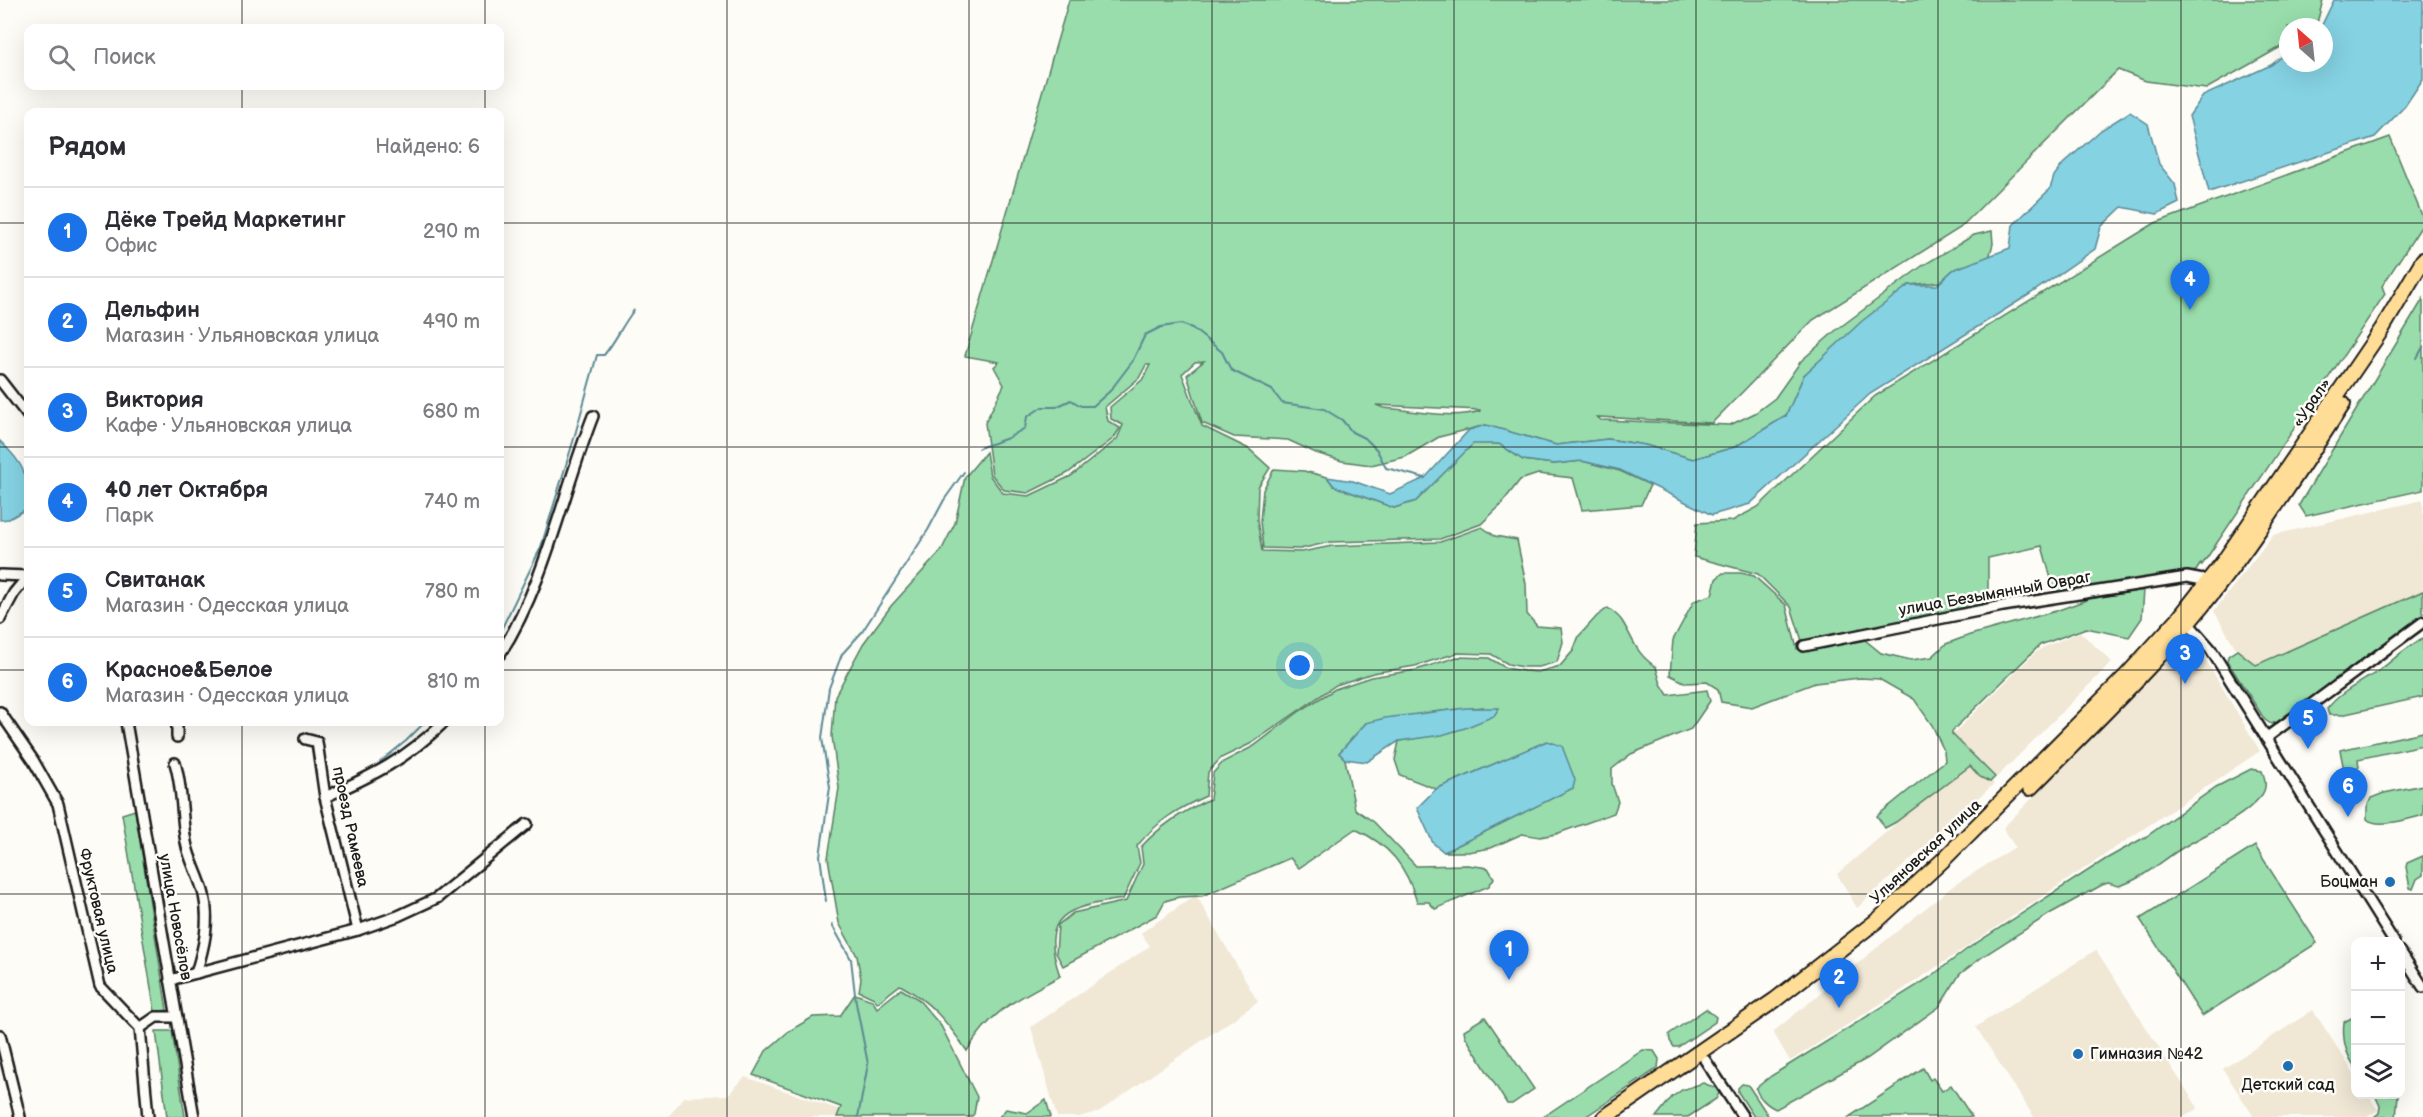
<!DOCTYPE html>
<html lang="ru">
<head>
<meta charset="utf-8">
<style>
  :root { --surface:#fff; --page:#f2f2f3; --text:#2b2b33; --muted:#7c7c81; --line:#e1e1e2; --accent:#1a73e8 }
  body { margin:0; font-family:"Balsamiq Sans",sans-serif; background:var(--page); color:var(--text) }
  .controls { position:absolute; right:18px; bottom:18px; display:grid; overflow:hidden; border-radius:12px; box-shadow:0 6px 24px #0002 }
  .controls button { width:54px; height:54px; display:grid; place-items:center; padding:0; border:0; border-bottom:2px solid var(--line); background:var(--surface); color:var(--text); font:30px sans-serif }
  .compass { position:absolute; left:2279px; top:18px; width:54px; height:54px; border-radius:50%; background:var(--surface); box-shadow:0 6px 24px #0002; rotate:333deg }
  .you { position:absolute; left:1300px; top:666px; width:21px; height:21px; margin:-15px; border:4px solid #fff; border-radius:50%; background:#1a73e8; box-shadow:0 0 0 9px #1a73e833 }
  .badge { display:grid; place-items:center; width:39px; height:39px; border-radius:50%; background:var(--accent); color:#fff; font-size:20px; font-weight:700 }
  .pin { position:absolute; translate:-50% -50px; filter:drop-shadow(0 2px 3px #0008) }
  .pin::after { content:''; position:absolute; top:32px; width:21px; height:18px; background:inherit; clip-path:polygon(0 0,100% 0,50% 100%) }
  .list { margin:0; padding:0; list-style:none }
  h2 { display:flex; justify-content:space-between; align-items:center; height:78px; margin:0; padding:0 24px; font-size:26px }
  h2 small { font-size:20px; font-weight:400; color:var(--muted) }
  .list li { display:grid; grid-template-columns:39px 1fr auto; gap:18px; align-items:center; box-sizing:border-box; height:90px; padding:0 24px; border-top:2px solid var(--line) }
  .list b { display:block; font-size:22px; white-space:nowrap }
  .list p { margin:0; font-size:20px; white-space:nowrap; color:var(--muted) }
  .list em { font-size:20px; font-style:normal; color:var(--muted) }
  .icon { flex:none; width:33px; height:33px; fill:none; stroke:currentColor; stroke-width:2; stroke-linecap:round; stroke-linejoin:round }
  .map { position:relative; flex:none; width:2423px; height:1117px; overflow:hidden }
  .search { position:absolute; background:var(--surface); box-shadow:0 6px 24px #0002; left:24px; top:24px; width:480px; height:66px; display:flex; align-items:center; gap:15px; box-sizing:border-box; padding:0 21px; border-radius:12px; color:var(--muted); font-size:22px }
  .panel { position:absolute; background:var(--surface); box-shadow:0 6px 24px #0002; left:24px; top:108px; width:480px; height:618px; border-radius:12px }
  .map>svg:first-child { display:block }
  .built { fill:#f0e7d5 }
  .green { fill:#98ddab; stroke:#5a7c64; stroke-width:1.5; fill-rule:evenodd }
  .water { fill:#85d2e3; stroke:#5b8993; stroke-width:1.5 }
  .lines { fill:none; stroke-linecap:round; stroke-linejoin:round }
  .stream { stroke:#5b8993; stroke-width:2 }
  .minor-casing { stroke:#1c1c1c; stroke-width:14 }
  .highway-casing { stroke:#1c1c1c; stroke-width:18 }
  .minor { stroke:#fdfcf7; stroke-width:9 }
  .highway { stroke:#ffdd96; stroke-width:14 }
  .grid { fill:none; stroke:#1c1c1c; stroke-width:1.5; stroke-opacity:0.55 }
  .poi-dot { fill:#1f6fb2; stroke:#fdfcf7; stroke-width:2 }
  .labels { text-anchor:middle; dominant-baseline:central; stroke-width:5; stroke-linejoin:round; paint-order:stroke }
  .street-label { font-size:16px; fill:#1c1c1c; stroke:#fdfcf7 }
  .poi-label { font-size:16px; fill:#1c1c1c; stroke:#fdfcf7; text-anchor:end }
</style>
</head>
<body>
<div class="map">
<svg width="2423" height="1117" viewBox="0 0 2423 1117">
  <rect width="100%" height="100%" fill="#fdfcf7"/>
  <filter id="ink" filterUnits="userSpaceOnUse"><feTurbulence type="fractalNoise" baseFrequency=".0167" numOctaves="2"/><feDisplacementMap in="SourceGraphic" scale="12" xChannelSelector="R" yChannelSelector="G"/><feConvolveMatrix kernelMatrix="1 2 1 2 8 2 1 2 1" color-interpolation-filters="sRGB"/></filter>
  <g filter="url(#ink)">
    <g class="built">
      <polygon points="2423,500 2423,591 2256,665 2237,650 2214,611 2273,535"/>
      <polygon points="2080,632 2112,662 1997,777 1953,734 2035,653 2042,648"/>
      <polygon points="2184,646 2193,649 2204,657 2260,751 1899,992 1790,1061 1773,1032 1953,886 2015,847 2003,828 2180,647"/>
      <polygon points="1972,759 1994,784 1857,908 1837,874"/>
      <polygon points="1196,895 1258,1002 1100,1111 1079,1117 1057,1117 1031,1027 1150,946 1141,933"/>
      <polygon points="2096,950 2198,1108 2184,1117 2034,1117 1976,1027"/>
      <polygon points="2313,1010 2355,1075 2356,1094 2368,1095 2378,1110 2367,1117 2254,1117 2223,1069"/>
      <polygon points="745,1077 843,1111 841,1117 668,1117 684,1097 728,1095"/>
    </g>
    <g class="green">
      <path d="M 1069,0 L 2323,0 L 2316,27 L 2288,27 L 2288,43 L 2206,89 L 2146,81 L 2118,70 L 1960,228 L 1813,320 L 1712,423 L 1597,417 L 1601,420 L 1730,425 L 1755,413 L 1775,398 L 1801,361 L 1835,331 L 1922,266 L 1974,235 L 1992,231 L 1993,244 L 1989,258 L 1953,270 L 1940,282 L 1909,285 L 1804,375 L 1786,416 L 1735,447 L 1693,459 L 1645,445 L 1608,439 L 1556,445 L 1486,425 L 1439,437 L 1405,457 L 1371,465 L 1342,461 L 1316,453 L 1288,440 L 1234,437 L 1202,423 L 1187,375 L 1204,361 L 1195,362 L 1182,374 L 1202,426 L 1249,449 L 1270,468 L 1258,487 L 1257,520 L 1262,551 L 1302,552 L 1332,546 L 1440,542 L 1482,527 L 1495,536 L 1517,540 L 1526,584 L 1527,614 L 1537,626 L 1561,628 L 1563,642 L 1557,662 L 1539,667 L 1523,667 L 1508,664 L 1491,654 L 1457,653 L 1415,666 L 1373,673 L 1336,685 L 1252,743 L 1221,758 L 1208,772 L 1206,796 C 1175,810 1159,820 1137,846 L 1140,863 L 1123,899 C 1069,907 1038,913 1060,976 C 1018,999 993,1008 967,1051 C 948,1023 930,1001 900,985 L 877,1003 L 874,998 L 859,991 L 861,979 L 857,956 L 839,923 L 828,858 L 839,788 L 832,736 L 835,696 L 863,644 L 891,606 L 941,551 L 955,523 L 965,477 L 986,452 L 990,476 L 1003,493 L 1029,496 L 1071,476 L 1117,439 L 1123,425 L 1111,419 L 1110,407 L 1142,380 L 1150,365 L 1146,365 L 1139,378 L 1105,407 L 1108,421 L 1120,428 L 1114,438 L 1068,473 L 1028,493 L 1004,490 L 992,475 L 985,423 L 1004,385 L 994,367 L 999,362 L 965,356 ZM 1376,405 L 1480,410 L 1480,411 C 1451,420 1413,410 1384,408 Z"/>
      <polygon points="2390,137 2423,218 2423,224 2382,286 2385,294 2202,565 2201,563 2196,571 2055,593 2042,546 1988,558 1988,603 1802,641 1791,607 1758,574 1694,557 1697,523 1732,521 1758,507 1875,396 2155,223"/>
      <polygon points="2423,299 2423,490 2306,516 2299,505"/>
      <polygon points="1473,443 1499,444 1523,460 1554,464 1582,461 1620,471 1650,485 1641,505 1582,510 1573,478 1538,474 1520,480 1499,507 1481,524 1440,539 1330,542 1300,549 1263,548 1260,521 1263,490 1274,469 1304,471 1327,477 1334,486 1394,508 1416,501"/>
      <polygon points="1723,573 1741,573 1754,576 1786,605 1797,649 1865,640 1881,653 1911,660 1932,657 1946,644 1970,635 2056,611 2089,599 2144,590 2142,618 2129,637 2086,628 2040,645 1952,731 1952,734 1995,777 1990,782 1980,777 1970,766 1896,822 1885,828 1877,816 1945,761 1944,751 1932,725 1914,699 1879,679 1860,678 1815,683 1752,707 1721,702 1718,689 1707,682 1686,683 1670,675 1673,640 1694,601 1712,595 1716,579"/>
      <polygon points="2423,591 2423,614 2283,720 2271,724 2265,720 2227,661 2228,656 2237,650 2256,665"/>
      <path d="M 1608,608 C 1613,612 1619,616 1622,621 C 1634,640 1635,653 1656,667 L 1661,684 L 1668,695 L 1707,690 L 1710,701 L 1691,729 L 1631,754 L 1612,769 L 1612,784 L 1618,802 L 1614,813 L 1556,834 L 1540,837 L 1522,834 L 1491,848 L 1468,852 L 1444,852 L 1573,788 L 1547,741 L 1436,789 L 1400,775 L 1395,760 L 1399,741 L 1417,738 L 1484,707 L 1432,712 L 1366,723 L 1339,753 L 1345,759 L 1355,809 L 1374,822 L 1416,866 L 1468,865 L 1488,868 L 1494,878 L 1489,886 L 1435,909 L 1429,902 L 1417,902 C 1406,866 1390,845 1355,829 L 1299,868 L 1290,858 L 1202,896 L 1179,897 L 1165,901 L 1157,915 L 1063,966 L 1056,953 L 1058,925 L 1073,913 L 1126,901 L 1143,864 L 1141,847 C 1161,825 1183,811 1210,799 L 1213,773 L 1223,762 L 1254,746 L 1300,711 L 1335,689 L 1371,677 L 1416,670 L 1457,657 L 1489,658 L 1506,668 L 1524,671 L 1538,672 L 1560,666 L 1573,651 L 1579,636 L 1597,616 Z"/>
      <path d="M 2423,639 L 2423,697 L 2341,715 L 2329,715 L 2327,709 C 2340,692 2360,683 2377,672 C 2394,660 2403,648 2423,639 Z"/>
      <polygon points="2423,732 2423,745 2358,759 2359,767 2344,770 2340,750"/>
      <path d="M 2251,769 L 2262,771 C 2266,780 2267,790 2260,797 C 2239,822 2205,833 2179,850 C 2159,863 2142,879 2119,886 L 2108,883 L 2102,885 L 2051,913 L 1985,955 L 1960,974 L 1939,1007 L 1868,1058 L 1776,1109 C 1768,1106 1757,1096 1756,1088 L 1771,1076 L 1929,978 L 1967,949 L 2106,859 L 2147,836 L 2216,787 Z"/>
      <path d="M 2423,785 L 2423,815 C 2410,819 2377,829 2367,819 L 2367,807 L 2371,798 L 2384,793 Z"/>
      <polygon points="135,810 167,1010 155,1012 122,814"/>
      <polygon points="2255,846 2317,943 2202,1016 2140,919"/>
      <polygon points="2423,856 2423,875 2417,879 2413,889 2410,888 2406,867 2407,863"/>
      <polygon points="901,989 918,999 941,1026 977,1097 974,1114 971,1117 837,1117 841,1107 753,1075 766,1051 789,1031 813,1017 840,1016 855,994 872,1000 877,1008"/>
      <polygon points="1706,1009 1716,1017 1715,1022 1678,1047 1674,1047 1670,1041 1669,1034"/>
      <path d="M 2355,1016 L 2356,1016 L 2355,1067 C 2346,1054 2342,1039 2344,1022 Z"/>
      <polygon points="1485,1017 1534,1089 1512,1104 1507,1104 1465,1036 1464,1030"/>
      <polygon points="156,1031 172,1031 185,1117 167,1117"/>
      <polygon points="1643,1050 1654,1051 1659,1059 1658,1068 1585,1117 1543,1117"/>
      <polygon points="1923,1068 1930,1080 1933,1078 1942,1091 1951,1085 1972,1117 1849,1117"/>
      <polygon points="1703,1083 1716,1088 1719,1093 1716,1099 1688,1117 1656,1117 1672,1097 1682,1090"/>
      <polygon points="1742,1084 1748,1085 1769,1117 1754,1117 1738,1092 1738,1088"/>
      <polygon points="2375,1095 2398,1095 2396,1117 2374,1117 2379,1113 2380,1106"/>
      <polygon points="1046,1100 1051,1117 999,1117 1006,1109 1027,1113"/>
    </g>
    <g class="water">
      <polygon points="2334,0 2423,0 2423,79 2405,106 2375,137 2209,192 2189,116 2203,96 2271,65 2288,52 2288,63 2324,63 2324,27 2321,27"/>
      <polygon points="2130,112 2148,124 2159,164 2175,184 2179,203 2157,214 2122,207 2101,227 2095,249 2030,294 1870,394 1750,504 1712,515 1620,470 1582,461 1554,464 1523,460 1499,444 1473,444 1416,501 1394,508 1334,486 1327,477 1353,481 1390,494 1425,478 1469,430 1486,425 1556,445 1608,439 1645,445 1693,459 1735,447 1786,416 1804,375 1862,321 1909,285 1937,285 1953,270 2010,248 2013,225 2050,189 2054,176 2063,164 2101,130"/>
      <path d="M 0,441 C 24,464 29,475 28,508 L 9,519 L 0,520 Z"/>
      <polygon points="1466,708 1499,708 1494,716 1465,728 1442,735 1399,741 1367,762 1345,759 1339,753 1366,723 1385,718"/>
      <polygon points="1547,741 1562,746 1575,780 1573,788 1444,852 1433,843 1417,808 1436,789"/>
    </g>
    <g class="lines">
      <g class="stream">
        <polyline points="2417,358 2423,347"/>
        <polyline points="979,448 1008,438 1025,428 1027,417 1042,407 1056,407 1071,400 1081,406 1093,406 1110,391 1132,362 1145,335 1161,327 1181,324 1192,328 1222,352 1231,370 1272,390 1282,403 1324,409 1342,420 1352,432 1366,439 1377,450 1386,468 1425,478"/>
        <path d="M 500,632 L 541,547 L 573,442 L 597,355 L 604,355 C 615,342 623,324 634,310"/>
        <polyline points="380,762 406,741 425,722"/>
        <polyline points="826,901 820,856 830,787 822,738 829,688 842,654 862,632 928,530 944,500 964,472"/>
        <polyline points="832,925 851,959 856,1003 868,1064 858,1117"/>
      </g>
      <defs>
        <g id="minor">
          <polyline points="0,380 28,416"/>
          <polyline points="0,575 28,576"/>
          <polyline points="0,619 14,593 28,576"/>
          <polyline points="2188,623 2210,648 2394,942"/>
          <polyline points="1804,646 2003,606 2187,577 2203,580 2211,577"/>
          <path d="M 500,654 C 546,582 562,495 593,416"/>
          <polyline points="0,712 33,760 58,804 100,986 140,1028 148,1117"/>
          <polyline points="126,722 194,1117"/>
          <polyline points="177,722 177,737"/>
          <polyline points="2266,738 2423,622"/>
          <polyline points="305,739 317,742 325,797 358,930"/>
          <path d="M 175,763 C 183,789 181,816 186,842 C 189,860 200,877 204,895 C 210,922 204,947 196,973"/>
          <path d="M 325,797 C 374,775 405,760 444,722"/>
          <polyline points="2400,951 2423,987"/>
          <polyline points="170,980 358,930 398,916 437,898 527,824"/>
          <polyline points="140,1028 156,1017 177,1017"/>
          <polyline points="0,1035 20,1117"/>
          <polyline points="1705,1060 1743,1117"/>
        </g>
        <g id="highway">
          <path d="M 2030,788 C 2089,728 2150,670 2202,606 C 2254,542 2298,472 2343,404"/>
          <polyline points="1605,1117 1775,1000 1879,919 1942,861 2127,675 2180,617 2224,561 2382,329 2423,260"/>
        </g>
      </defs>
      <use href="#minor" class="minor-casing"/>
      <use href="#highway" class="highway-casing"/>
      <use href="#minor" class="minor"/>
      <use href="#highway" class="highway"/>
    </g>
  </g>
  <path class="grid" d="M 242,0 L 242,28M 485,0 L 485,28M 727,0 L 727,1117M 969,0 L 969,1117M 1212,0 L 1212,1117M 1454,0 L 1454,1117M 1696,0 L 1696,1117M 1938,0 L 1938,1117M 2181,0 L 2181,1117M 242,86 L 242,112M 485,86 L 485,112M 0,223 L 28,223M 500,223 L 2423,223M 0,447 L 28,447M 500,447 L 2423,447M 0,670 L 28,670M 500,670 L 2423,670M 242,722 L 242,1117M 485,722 L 485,1117M 0,894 L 2423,894"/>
  <g class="poi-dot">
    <circle cx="2390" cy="882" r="6"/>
    <circle cx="2078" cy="1054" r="6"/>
    <circle cx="2288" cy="1066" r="6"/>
  </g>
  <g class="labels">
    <g class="street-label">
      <text transform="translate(2312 403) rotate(-56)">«Урал»</text>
      <text transform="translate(1995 594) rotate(-10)">улица Безымянный Овраг</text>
      <text transform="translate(350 827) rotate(78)">проезд Рамеева</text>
      <text transform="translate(1926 852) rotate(-43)">Ульяновская улица</text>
      <text transform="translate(98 911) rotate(77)">Фруктовая улица</text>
      <text transform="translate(175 917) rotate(80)">улица Новосёлов</text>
    </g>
    <g class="poi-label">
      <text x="2378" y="882">Боцман</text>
      <text x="2090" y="1054" text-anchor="start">Гимназия №42</text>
      <text x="2288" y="1085" text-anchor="middle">Детский сад</text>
    </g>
  </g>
</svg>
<div class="controls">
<button>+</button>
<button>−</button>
<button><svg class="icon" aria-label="layers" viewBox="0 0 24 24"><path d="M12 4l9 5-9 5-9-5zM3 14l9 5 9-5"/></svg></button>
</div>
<svg class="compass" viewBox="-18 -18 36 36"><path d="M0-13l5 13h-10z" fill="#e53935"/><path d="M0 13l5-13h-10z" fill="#7c7c81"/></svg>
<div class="you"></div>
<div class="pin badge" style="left:1509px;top:980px">1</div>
<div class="pin badge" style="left:1839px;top:1008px">2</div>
<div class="pin badge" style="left:2185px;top:684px">3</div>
<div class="pin badge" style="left:2190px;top:310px">4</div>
<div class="pin badge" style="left:2308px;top:749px">5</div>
<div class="pin badge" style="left:2348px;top:817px">6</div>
<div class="search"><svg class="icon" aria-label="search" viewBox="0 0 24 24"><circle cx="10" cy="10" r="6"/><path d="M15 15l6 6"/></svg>Поиск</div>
<section class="panel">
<h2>Рядом<small>Найдено: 6</small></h2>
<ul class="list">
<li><span class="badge">1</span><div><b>Дёке Трейд Маркетинг</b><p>Офис</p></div><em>290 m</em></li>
<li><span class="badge">2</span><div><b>Дельфин</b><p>Магазин · Ульяновская улица</p></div><em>490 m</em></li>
<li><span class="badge">3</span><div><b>Виктория</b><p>Кафе · Ульяновская улица</p></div><em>680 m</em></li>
<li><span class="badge">4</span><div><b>40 лет Октября</b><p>Парк</p></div><em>740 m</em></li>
<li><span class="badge">5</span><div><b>Свитанак</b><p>Магазин · Одесская улица</p></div><em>780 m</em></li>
<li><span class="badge">6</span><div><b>Красное&amp;Белое</b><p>Магазин · Одесская улица</p></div><em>810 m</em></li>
</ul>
</section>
</div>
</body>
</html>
